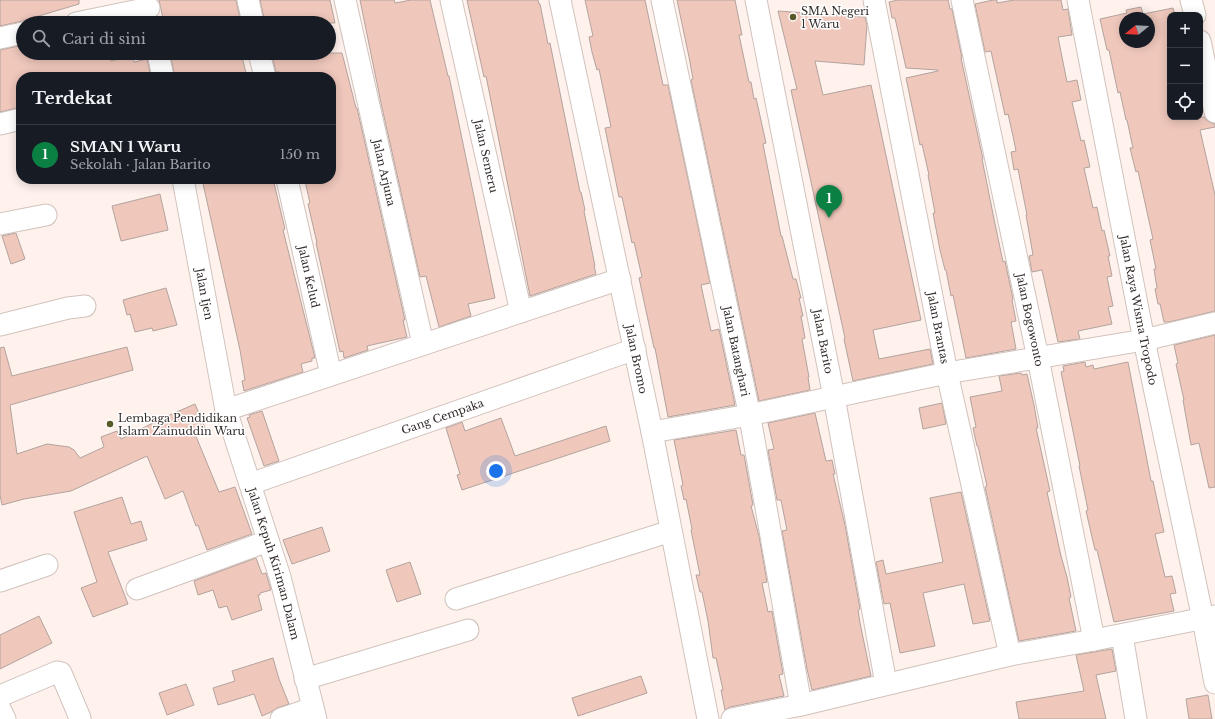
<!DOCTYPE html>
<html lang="id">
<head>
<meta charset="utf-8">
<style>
  :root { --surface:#171b24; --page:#20242c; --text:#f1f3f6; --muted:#9ea1a6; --line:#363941; --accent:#0b8043 }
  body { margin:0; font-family:"Libre Baskerville",serif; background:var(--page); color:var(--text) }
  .controls { position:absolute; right:12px; top:12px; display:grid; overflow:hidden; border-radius:8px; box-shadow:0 2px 10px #0003 }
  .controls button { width:36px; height:36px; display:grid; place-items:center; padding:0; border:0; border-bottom:1px solid var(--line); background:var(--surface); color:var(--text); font:20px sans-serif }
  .compass { position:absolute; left:1119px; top:12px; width:36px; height:36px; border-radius:50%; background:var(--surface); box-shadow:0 2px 10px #0003; rotate:252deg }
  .you { position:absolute; left:496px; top:471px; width:14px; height:14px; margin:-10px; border:3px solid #fff; border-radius:50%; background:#1a73e8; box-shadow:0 0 0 6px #1a73e833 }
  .badge { display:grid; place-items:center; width:26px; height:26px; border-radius:50%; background:var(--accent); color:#fff; font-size:13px; font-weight:700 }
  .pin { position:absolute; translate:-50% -33px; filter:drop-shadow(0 1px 2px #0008) }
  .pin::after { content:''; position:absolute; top:21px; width:14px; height:12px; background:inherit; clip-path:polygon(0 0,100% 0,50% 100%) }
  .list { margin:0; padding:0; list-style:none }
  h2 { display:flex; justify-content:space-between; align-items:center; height:52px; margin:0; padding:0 16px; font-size:17px }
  h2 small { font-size:13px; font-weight:400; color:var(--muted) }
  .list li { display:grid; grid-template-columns:26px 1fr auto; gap:12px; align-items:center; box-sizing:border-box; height:60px; padding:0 16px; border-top:1px solid var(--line) }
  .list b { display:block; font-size:15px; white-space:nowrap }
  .list p { margin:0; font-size:13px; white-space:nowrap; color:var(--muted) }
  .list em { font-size:13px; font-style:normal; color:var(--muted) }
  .icon { flex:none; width:22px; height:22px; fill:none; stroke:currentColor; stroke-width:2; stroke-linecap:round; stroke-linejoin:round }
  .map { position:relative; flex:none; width:1215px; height:719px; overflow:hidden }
  .search { position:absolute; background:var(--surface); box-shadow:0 2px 10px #0003; left:16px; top:16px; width:320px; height:44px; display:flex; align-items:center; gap:10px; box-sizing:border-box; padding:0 14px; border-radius:22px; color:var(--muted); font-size:15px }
  .panel { position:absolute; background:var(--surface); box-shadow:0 2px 10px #0003; left:16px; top:72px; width:320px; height:112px; border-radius:16px }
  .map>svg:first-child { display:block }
  .building { fill:#efc7bb; stroke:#b3a39f; fill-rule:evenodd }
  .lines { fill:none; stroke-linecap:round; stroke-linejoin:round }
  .minor-casing { stroke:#d1c2bc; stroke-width:23 }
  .minor { stroke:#fff; stroke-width:21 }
  .poi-dot { fill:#575926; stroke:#fff; stroke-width:1.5 }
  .labels { text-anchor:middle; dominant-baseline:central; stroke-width:3; stroke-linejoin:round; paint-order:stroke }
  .poi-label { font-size:11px; fill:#332d2b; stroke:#fff; text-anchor:start }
  .street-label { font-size:11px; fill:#332d2b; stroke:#fff }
</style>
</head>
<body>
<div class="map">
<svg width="1215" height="719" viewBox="0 0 1215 719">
  <rect width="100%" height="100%" fill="#fff2ed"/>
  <g class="building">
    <polygon points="0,0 79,0 79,4 22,21 0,26"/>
    <polygon points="159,0 236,0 241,23 164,23"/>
    <polygon points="260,0 330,0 335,23 265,23"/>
    <polygon points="360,0 394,0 395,3 411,0 430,0 448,76 449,76 495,298 468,304 471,316 439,327 426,276 420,277 381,103"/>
    <polygon points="467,0 538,0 539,4 540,4 548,44 550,43 580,192 581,192 585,210 584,211 595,266 594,266 596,274 530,296 486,76 484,77"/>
    <polygon points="585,0 645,0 663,85 668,85 710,283 701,285 711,331 719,329 735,405 668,417 655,348 654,348 639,278 642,277 634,242 632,243 622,197 619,197 605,128 611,127 599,69 597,70 592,52 589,37 593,36"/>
    <polygon points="677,0 735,0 742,35 739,35 749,82 751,82 754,99 756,98 766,143 763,144 781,236 782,236 793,279 796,279 801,298 799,298 803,316 801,316 805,338 802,339 809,377 808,377 810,390 759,401 691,80 693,79 689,57"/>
    <polygon points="898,0 948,0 950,9 952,9 962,58 961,58 983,159 982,159 994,219 1003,262 1005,261 1013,299 1012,300 1016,321 1011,322 1016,349 966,358 953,295 951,296 946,270 945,270 940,250 933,213 935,213 928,175 929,175 922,144 920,145 906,78 938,71 938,70 906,68 895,18 892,18 889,2"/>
    <polygon points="993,0 997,0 997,3 1014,0 1061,0 1063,10 1068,9 1072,35 1058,37 1067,82 1077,80 1081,100 1072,102 1081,141 1084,140 1090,167 1084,168 1093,208 1097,207 1102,231 1104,230 1110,256 1108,256 1112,276 1107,277 1113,306 1108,307 1112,324 1078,331 1080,339 1058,342 1042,270 1032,272 1029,256 1033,255 1026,215 1027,215 1018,169 1014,170 1011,152 1016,151 1013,136 1008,114 1005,115 991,51 985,52 975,4"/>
    <path d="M 1141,7 L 1143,14 L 1173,8 L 1175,15 L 1170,15 L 1170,117 L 1204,117 L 1206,120 L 1211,123 L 1215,124 L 1215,127 L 1200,130 L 1215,195 L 1215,311 L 1169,322 L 1164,322 L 1160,304 L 1158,304 L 1155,289 L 1157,288 L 1154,269 L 1156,269 L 1150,240 L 1153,239 L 1138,171 L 1136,172 L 1130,148 L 1133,148 L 1127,120 L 1126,120 L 1120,92 L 1118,93 L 1109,50 L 1107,50 L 1100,19 L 1127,13 L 1126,10 ZM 1125,18 L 1149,18 L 1149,42 L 1125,42 Z"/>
    <polygon points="778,11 865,17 867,25 864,65 815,61 823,95 871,85 921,320 873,330 879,359 930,349 933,364 853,381 844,339 845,338 791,90 797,89"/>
    <polygon points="23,45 23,53 110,53 111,61 132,56 134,62 147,59 151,77 21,77 21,107 0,112 0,50"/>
    <polygon points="170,53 241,53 247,77 175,77"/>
    <polygon points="283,53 342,53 356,108 357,108 405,320 403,320 407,337 367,346 368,350 344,358 343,351 340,352 316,243 317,243 308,204 310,203 305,181 313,179 331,179 331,77 282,77 280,72 276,72 272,56"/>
    <polygon points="202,179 273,179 285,229 283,230 315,358 312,358 312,361 301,364 303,372 244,391 242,381 245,380 240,350"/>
    <polygon points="160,194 168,230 121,241 112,206"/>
    <polygon points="16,233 25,259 11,264 2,236"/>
    <polygon points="166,288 177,325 153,331 152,328 135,332 130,314 127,315 123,300"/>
    <polygon points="1215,335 1215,487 1209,488 1199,443 1191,445 1183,400 1184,400 1176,364 1178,363 1174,345"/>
    <polygon points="4,347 12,376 127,347 133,370 10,405 17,454 47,444 69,447 74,450 80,458 104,447 101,437 117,431 121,439 165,417 195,404 206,430 195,434 219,492 235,487 252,534 207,550 198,525 196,526 183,491 165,499 147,456 71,491 24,499 2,505 0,495 0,348"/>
    <polygon points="1085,362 1086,367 1093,365 1094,369 1128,362 1151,481 1153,481 1164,532 1155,534 1165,577 1172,576 1176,593 1170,594 1174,611 1114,622 1097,550 1095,550 1086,511 1088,510 1079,466 1080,466 1061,372 1064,371 1063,366"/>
    <polygon points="1021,373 1022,375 1027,374 1034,405 1038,428 1036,428 1050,491 1047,492 1061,556 1067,577 1071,597 1069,598 1076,631 1019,641 985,487 987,486 978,446 977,446 973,428 976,427 970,397 1002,391 999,376"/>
    <polygon points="942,403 946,424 923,429 919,408"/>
    <polygon points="262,411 279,461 264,466 247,418 250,417 249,415"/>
    <polygon points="815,413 826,461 832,460 835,474 833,474 845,525 860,609 858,610 860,623 871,676 812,690 807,669 782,531 787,530 781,500 777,500 768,450 774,449 768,423"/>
    <polygon points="501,418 515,456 606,426 610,441 462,490 457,475 460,474 446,428 462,422 465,431"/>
    <polygon points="736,430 741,455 744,455 753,505 751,506 759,536 767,582 762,583 768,612 772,611 783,674 779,675 784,696 730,707 725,710 721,690 723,690 716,658 713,658 708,621 702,592 700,592 696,575 700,575 691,530 692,529 686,499 684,500 681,486 683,485 674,440"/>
    <polygon points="961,492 990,621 973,624 964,584 923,593 935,646 900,653 890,603 884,604 876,562 883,560 886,574 943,562 930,498"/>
    <polygon points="122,497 131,524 141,521 147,540 108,552 128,604 93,617 81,588 97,582 74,512"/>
    <polygon points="322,527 330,551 292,564 283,540"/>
    <polygon points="256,558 262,574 266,573 271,590 260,593 260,595 258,595 262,610 232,620 227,606 219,608 213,590 198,595 194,581"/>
    <polygon points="410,562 421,594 397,602 386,570"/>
    <polygon points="39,616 52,643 0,669 0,635"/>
    <polygon points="1112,649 1116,671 1096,675 1106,719 1019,719 1016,702 1084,691 1076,655"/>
    <polygon points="273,658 279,679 289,704 277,708 271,712 262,716 254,694 218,705 213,688 235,681 232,671"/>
    <polygon points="641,676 647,693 578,716 572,698"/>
    <polygon points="186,684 194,705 167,715 159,693"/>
    <polygon points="1208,695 1212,719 1189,719 1186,699"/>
  </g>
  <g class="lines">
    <defs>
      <g id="minor">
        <polyline points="248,0 253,23"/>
        <path id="s1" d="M 345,0 L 423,344"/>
        <path id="s2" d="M 451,0 L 521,312"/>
        <path id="s3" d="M 560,0 L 652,432 L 708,719"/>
        <path id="s4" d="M 662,0 L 749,412 L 801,705"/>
        <path id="s5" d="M 756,0 L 834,397 L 886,684"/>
        <path id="s6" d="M 874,0 L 947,373 L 1010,655"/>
        <path id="s7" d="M 962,0 L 1038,358 L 1094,640"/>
        <path id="s8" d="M 1078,0 L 1144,340 L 1203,619 L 1215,683"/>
        <polyline points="1191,0 1195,15"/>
        <polyline points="76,23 149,8"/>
        <polyline points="0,38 23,33"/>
        <polyline points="1200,41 1215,112"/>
        <polyline points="158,53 163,77"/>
        <polyline points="259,53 265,77"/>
        <polyline points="0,124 21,119"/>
        <path id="s9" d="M 183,179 L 226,410 L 280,577 L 316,719"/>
        <path id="s10" d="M 287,179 L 331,375"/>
        <polyline points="0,224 46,215"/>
        <polyline points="0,325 68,308 85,306"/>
        <polyline points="226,410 620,279"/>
        <polyline points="652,432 749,415 947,373 1144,340 1215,323"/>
        <path id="s11" d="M 250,484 L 635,349"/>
        <polyline points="0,581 47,565"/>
        <polyline points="137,589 268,541"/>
        <polyline points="456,599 671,531"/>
        <polyline points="1122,635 1136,719"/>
        <polyline points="305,679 468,630"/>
        <polyline points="0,696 57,672 61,673 80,718"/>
        <polyline points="0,709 5,719"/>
        <polyline points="281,719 313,708"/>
        <polyline points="732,719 801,705 1010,655 1094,640 1215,616"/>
      </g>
    </defs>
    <use href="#minor" class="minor-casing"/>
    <use href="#minor" class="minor"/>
  </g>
  <g class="poi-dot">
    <circle cx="793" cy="17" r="4"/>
    <circle cx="110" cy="424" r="4"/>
  </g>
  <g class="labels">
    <g class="poi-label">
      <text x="801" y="11">SMA Negeri<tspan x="801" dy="13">1 Waru</tspan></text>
      <text x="118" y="418">Lembaga Pendidikan<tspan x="118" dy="13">Islam Zainuddin Waru</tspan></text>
    </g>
    <g class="street-label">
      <text stroke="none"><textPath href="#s2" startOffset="160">Jalan Semeru</textPath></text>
      <text stroke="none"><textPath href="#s1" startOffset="177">Jalan Arjuna</textPath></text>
      <text stroke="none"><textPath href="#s10" startOffset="100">Jalan Kelud</textPath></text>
      <text stroke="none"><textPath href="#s9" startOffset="117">Jalan Ijen</textPath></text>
      <text stroke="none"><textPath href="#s8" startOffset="316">Jalan Raya Wisma Tropodo</textPath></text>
      <text stroke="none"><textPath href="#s7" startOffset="327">Jalan Bogowonto</textPath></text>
      <text stroke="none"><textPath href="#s6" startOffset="334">Jalan Brantas</textPath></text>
      <text stroke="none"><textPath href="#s5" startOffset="348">Jalan Barito</textPath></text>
      <text stroke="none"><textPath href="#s4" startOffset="359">Jalan Batanghari</textPath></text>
      <text stroke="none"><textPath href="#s3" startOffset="367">Jalan Bromo</textPath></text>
      <text stroke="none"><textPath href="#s11" startOffset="204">Gang Cempaka</textPath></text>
      <text stroke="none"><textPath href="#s9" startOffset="396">Jalan Kepuh Kiriman Dalam</textPath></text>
    </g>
  </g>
</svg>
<div class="controls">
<button>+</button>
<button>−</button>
<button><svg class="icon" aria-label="locate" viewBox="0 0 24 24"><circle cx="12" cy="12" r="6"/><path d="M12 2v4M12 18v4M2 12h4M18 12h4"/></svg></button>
</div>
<svg class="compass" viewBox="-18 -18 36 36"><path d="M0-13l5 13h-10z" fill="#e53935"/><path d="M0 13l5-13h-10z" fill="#9ea1a6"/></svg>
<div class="you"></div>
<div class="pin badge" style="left:829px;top:218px">1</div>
<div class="search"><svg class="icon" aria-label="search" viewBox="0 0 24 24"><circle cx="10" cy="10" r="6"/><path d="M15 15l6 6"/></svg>Cari di sini</div>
<section class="panel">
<h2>Terdekat<small></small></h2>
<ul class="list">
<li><span class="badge">1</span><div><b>SMAN 1 Waru</b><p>Sekolah · Jalan Barito</p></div><em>150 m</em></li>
</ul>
</section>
</div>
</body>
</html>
